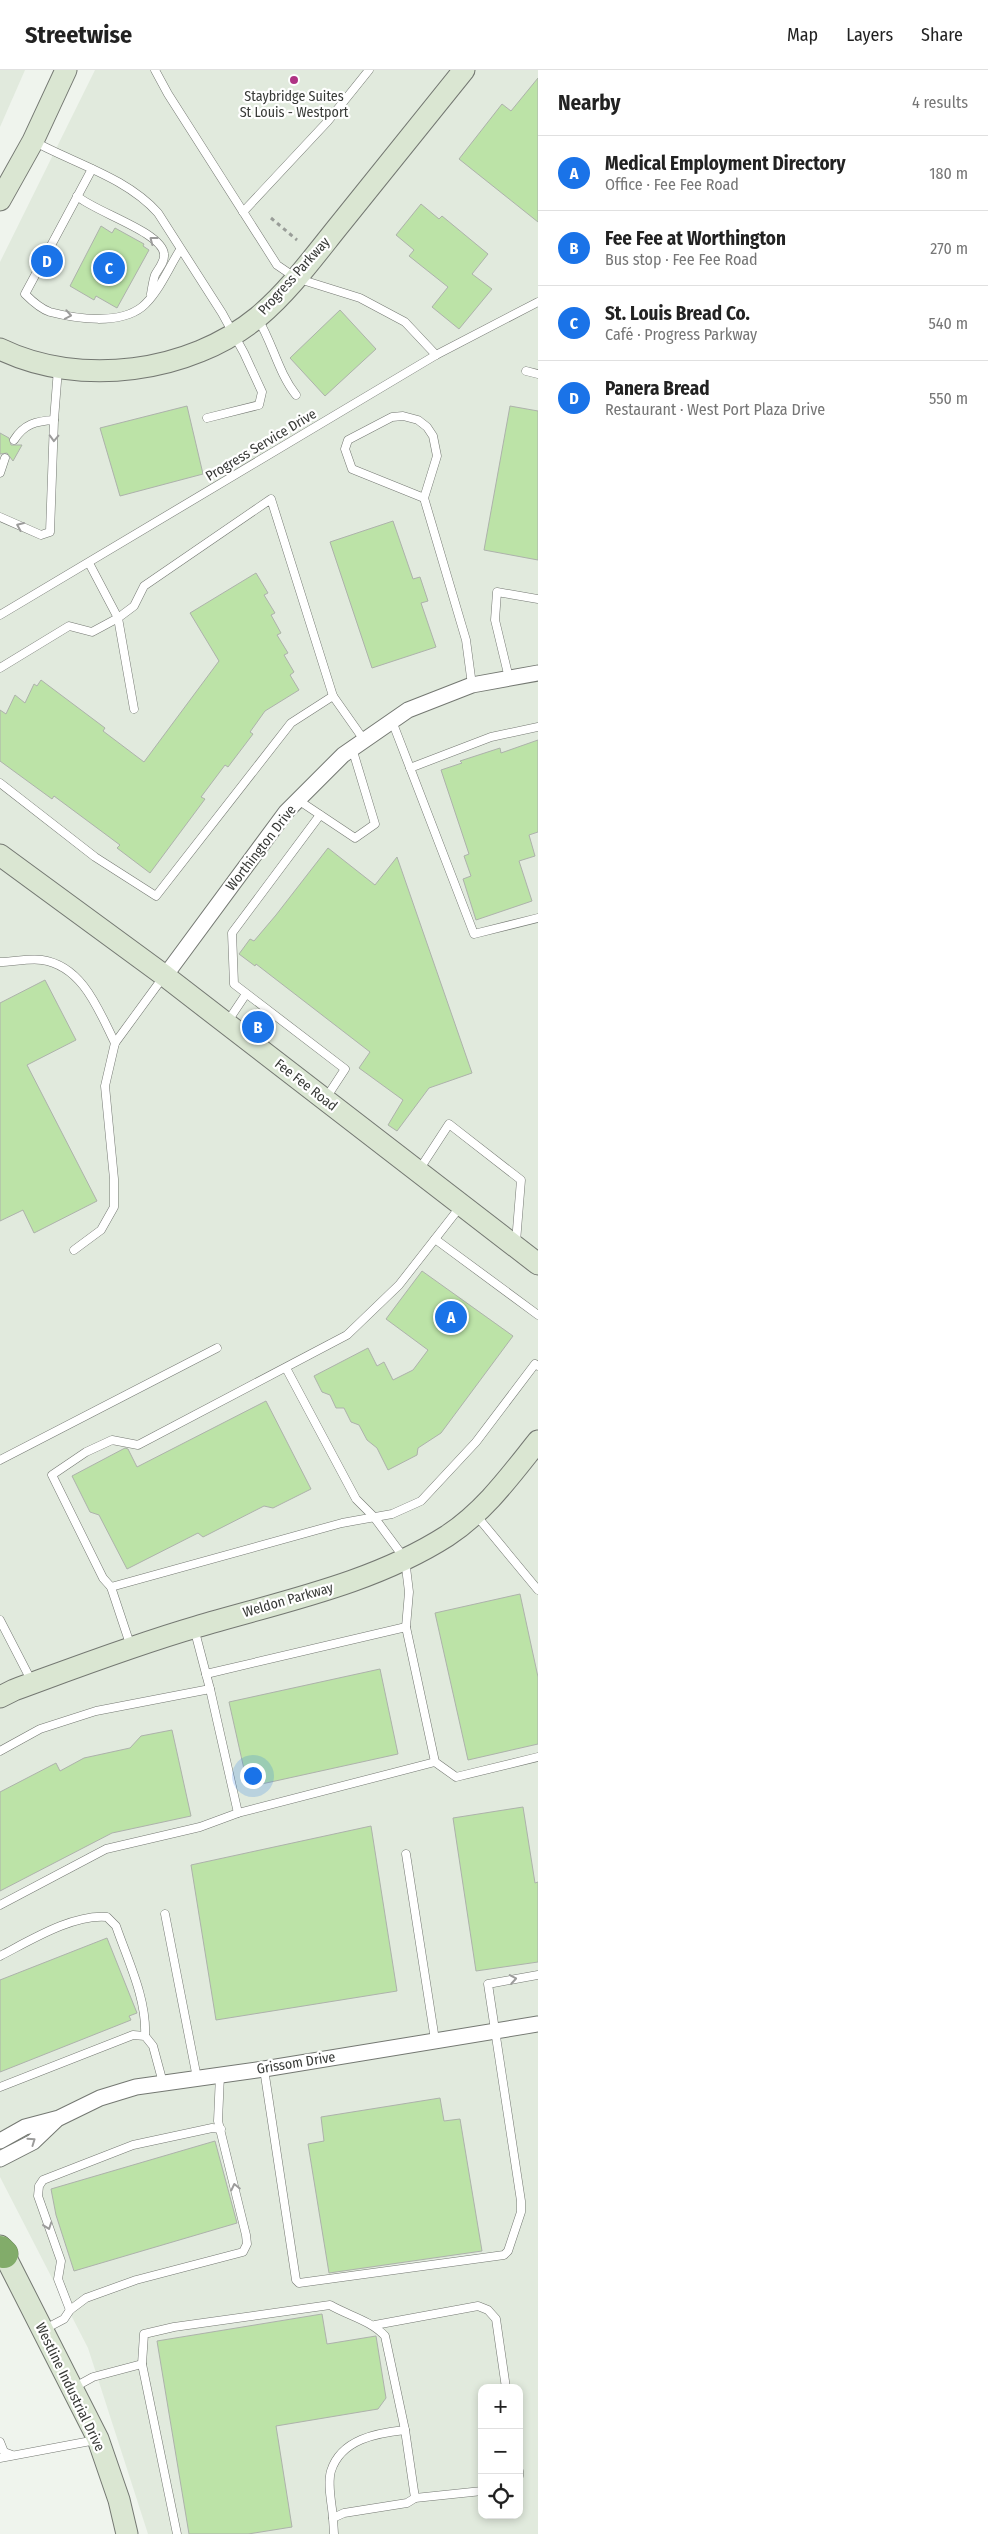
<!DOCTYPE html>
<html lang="en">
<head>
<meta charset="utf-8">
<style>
  :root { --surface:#fff; --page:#f2f2f2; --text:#222; --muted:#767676; --line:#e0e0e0; --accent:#1a73e8 }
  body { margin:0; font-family:"Fira Sans Condensed",sans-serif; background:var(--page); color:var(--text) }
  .controls { position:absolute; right:15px; bottom:15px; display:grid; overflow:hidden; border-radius:10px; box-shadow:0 2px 8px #0003 }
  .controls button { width:45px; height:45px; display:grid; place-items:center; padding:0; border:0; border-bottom:1px solid var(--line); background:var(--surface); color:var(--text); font:25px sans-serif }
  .you { position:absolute; left:252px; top:1705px; width:18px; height:18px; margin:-12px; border:4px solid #fff; border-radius:50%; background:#1a73e8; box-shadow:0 0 0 8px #1a73e833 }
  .badge { display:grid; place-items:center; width:32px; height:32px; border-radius:50%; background:var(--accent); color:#fff; font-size:16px; font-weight:700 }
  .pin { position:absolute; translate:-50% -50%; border:2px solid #fff; box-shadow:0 1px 5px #0006 }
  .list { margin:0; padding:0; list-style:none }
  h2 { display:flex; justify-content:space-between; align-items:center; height:65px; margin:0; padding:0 20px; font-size:21px }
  h2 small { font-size:16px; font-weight:400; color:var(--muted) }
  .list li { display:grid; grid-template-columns:32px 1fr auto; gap:15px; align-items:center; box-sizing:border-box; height:75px; padding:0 20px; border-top:1px solid var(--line) }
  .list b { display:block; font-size:19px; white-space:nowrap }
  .list p { margin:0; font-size:16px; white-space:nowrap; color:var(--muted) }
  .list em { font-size:16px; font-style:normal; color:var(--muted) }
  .icon { flex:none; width:28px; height:28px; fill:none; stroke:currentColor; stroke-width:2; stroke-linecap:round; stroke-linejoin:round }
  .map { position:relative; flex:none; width:538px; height:2464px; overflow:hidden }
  header { display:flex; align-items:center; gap:30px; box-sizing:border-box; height:70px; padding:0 25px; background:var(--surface); border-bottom:1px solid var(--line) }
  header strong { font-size:24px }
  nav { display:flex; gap:28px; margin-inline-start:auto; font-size:18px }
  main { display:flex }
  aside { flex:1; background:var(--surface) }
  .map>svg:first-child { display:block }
  .built { fill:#e1eadd; fill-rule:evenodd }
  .building { fill:#bce3a7; stroke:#adb2ab }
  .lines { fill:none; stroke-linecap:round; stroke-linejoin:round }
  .lane-casing { stroke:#747872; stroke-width:9 }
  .street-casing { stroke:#747872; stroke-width:17 }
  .secondary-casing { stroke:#747872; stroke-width:23 }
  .highway-casing { stroke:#688458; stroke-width:29 }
  .path { stroke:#999d98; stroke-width:3; stroke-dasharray:4 4; stroke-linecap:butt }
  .lane { stroke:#fff; stroke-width:8 }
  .street { stroke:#fff; stroke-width:15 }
  .secondary { stroke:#dae6d2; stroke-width:21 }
  .highway { stroke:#82ac6a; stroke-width:28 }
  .oneway { stroke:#9c9c9b }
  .poi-dot { fill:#af3384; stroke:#fff; stroke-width:2 }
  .labels { text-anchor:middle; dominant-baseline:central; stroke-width:4.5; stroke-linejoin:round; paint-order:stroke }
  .poi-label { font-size:14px; fill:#383a37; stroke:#fff }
  .street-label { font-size:14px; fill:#383a37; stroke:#fff }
</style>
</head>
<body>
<header>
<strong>Streetwise</strong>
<nav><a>Map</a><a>Layers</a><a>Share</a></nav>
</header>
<main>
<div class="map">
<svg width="538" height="2464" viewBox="0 0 538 2464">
  <rect width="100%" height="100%" fill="#eff4ed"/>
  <g class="built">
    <polygon points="0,0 25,0 0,57"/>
    <path d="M 95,0 L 538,0 L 538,2464 L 148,2464 L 88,2278 L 0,2107 L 0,192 ZM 482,2318 L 519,2318 L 519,2445 L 482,2445 Z"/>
  </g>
  <g class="building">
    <polygon points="538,8 538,152 459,89 502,34 511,41"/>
    <polygon points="421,134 439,149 442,146 488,184 472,204 492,219 459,259 432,237 448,217 409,186 414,180 396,165"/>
    <polygon points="101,156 112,163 115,158 144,174 143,176 149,180 117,238 96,226 94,230 70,216"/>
    <polygon points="340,240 376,279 325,326 290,288"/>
    <polygon points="187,336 203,404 120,426 100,358"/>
    <polygon points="510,336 538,341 538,490 484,480"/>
    <polygon points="0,363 9,368 11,375 22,375 13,391 7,383 0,384"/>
    <polygon points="393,451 413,509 420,507 428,531 421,533 436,577 372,598 330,472"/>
    <polygon points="256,503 268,523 264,525 275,543 271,545 281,563 277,565 288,583 284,585 294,602 290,605 299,620 265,641 250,662 253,664 228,697 225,695 201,727 205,729 150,803 117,778 120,775 54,726 52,729 0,691 0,640 6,644 15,625 25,633 34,614 37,616 41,610 105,658 103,661 144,692 219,591 190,543"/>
    <polygon points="538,670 538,762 529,765 535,786 519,791 532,831 476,850 463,809 471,806 464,786 469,784 441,700 462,693 460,691 500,678 501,683"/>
    <polygon points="328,778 375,815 397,787 472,1003 429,1018 397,1061 388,1055 403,1030 359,998 370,982 256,894 255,896 239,884 250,869 254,871 276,845"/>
    <polygon points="45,910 76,970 27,995 97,1131 34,1163 23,1140 0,1151 0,933"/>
    <polygon points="422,1201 513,1266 441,1363 418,1378 417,1385 388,1400 377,1378 367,1370 359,1355 351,1352 344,1338 336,1338 330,1325 322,1322 314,1306 368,1278 377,1296 384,1292 393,1310 413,1300 428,1280 386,1249"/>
    <polygon points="266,1331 311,1419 273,1438 264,1436 207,1465 203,1467 198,1463 127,1499 99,1445 90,1442 72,1406 125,1378 128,1379 137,1397"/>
    <polygon points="520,1524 538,1607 538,1674 468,1690 435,1543"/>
    <polygon points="380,1599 398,1684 248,1717 229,1632"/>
    <polygon points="172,1660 191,1746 112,1763 0,1821 0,1722 56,1693 60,1701 84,1688 130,1678 141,1666"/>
    <polygon points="523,1737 535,1813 538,1812 538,1892 476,1901 453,1748"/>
    <polygon points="371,1756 397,1921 216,1950 191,1795"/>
    <polygon points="107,1868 137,1943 129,1946 131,1950 0,2002 0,1910"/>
    <polygon points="440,2028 444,2051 460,2049 482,2181 329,2203 308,2074 324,2071 321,2047"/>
    <polygon points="215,2071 237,2153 74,2201 56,2145 51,2119"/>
    <polygon points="322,2244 327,2274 376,2266 386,2328 378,2339 276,2356 292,2457 248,2464 189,2464 157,2271"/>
  </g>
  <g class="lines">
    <defs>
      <g id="lane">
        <polyline points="155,0 168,24 277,195 296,208 360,228 405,252 436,285"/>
        <path d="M 35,72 C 76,94 127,108 158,143 L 222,243 L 244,283 L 262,322 L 259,335 L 207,348"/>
        <path d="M 92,99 L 25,224 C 32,231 41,239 50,242 C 77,249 119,255 142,237 C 158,224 169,197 180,180"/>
        <path d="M 77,126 C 95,142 162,162 164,184 C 165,192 158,199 155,205 C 153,211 152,218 151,224"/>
        <polyline points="243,142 328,51 369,0"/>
        <path d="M 258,249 C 273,274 278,302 296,325"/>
        <polyline points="526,301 538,304"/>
        <polyline points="54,350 58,299"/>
        <polyline points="0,403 5,388"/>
        <polyline points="424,428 352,399 345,379 348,370 392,347 403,346 418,350 427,357 433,366 437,386 424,428 466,570 472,615"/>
        <path d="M 0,447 L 41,465 L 50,462 L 54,350 C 36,351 24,354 14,370"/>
        <polyline points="0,545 436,285 538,232"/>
        <polyline points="0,598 69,556 92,562 118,548 89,493"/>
        <polyline points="509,608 495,550 497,522 538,529"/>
        <polyline points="134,639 118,548 134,536 144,516 271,429 333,626"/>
        <polyline points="392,651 474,864 538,848"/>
        <polyline points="410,698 491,667 538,657"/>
        <polyline points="0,713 95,787 156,826 291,653 333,626 364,670"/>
        <polyline points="298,730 355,768 375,754 352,678"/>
        <polyline points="320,745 232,863 234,914 345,999 326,1028"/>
        <path d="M 0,892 C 13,892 29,888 42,890 C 83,896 99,941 115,973"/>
        <polyline points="228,951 246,924"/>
        <polyline points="419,1100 449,1054 521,1110 516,1172"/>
        <polyline points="460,1137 399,1215 347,1265 138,1375 112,1370 86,1382 52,1405 103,1508 111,1517 342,1453 392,1444 421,1431 476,1372 535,1294 538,1296"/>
        <polyline points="435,1169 538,1245"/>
        <polyline points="74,1180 101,1160 114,1137 114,1109 105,1016 115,973 164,906"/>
        <polyline points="286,1298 356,1429 374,1447 405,1489 409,1522 406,1557 435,1692 456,1707 538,1687"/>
        <polyline points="0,1390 217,1278"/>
        <polyline points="476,1445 538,1520"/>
        <polyline points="111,1517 131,1577"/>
        <polyline points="0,1550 32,1612"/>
        <polyline points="194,1558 210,1619"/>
        <polyline points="206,1604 406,1557"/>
        <polyline points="0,1681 40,1659 96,1641 210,1619 238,1743 200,1757 106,1779 0,1835"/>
        <polyline points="238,1743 435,1692"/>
        <polyline points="406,1784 435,1970"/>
        <polyline points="165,1844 197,2008"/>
        <path d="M 0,1886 C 31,1870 73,1844 107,1847 L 116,1856 C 128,1891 147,1929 145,1966"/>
        <polyline points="264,1999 296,2210 299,2213 504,2185 508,2181 521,2142 521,2131 488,1914 538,1905"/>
        <polyline points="0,2017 133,1965 145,1966 153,1976 163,2013"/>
        <polyline points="70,2240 58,2209 61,2191 38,2126 39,2116 43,2110 133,2075 212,2058 221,2059"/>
        <polyline points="375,2255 478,2236 488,2240 496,2249 506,2318"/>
        <polyline points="43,2260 64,2249 70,2240 86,2228 136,2210 243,2182 247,2174 246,2165 218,2051 220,2005"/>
        <polyline points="73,2318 93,2307 142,2294"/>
        <polyline points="0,2372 4,2382 12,2385"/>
        <polyline points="0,2388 96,2370"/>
        <polyline points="519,2401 519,2406"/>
        <polyline points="415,2428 482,2421"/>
        <path d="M 333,2448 C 332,2434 327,2414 331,2401 C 341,2369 377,2363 405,2360"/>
        <path d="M 177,2464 L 142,2294 L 144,2264 L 174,2257 L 330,2235 C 349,2246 370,2250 385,2266 L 405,2360 L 415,2428 L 407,2433 L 344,2443 L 333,2448 L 334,2464"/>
      </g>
      <g id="street">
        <polyline points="165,906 286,742 343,685 408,640 472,615 538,603"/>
        <polyline points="0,2071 25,2057 59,2048 100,2028 136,2017 264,1999 538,1954"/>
        <polyline points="0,2089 33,2072 56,2050"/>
      </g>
      <g id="secondary">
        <polyline points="0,130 33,71 66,0"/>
        <path d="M 0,279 C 80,318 190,303 258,247 C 290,220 315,185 341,153 C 382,102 423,51 464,0"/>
        <polyline points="0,785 165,906 538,1194"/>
        <path d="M 0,1627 L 14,1620 C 74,1598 134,1575 196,1557 C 280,1532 372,1514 447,1466 C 485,1441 510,1406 538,1371"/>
        <polyline points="0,2176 98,2369 119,2430 127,2464"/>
      </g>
      <polyline id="highway" points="0,2180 4,2184"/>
    </defs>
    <use href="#lane" class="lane-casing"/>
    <use href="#street" class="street-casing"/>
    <use href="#secondary" class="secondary-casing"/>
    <use href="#highway" class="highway-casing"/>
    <polyline class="path" points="271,148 297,170"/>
    <use href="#lane" class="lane"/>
    <use href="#street" class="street"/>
    <use href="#secondary" class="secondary"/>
    <use href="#highway" class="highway"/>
  </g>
  <defs><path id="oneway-chevron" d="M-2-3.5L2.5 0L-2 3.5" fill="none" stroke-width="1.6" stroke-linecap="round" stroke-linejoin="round" transform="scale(1.25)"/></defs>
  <g class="oneway">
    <use href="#oneway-chevron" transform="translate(153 170) rotate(-143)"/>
    <use href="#oneway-chevron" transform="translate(68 245) rotate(10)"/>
    <use href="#oneway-chevron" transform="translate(54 368) rotate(92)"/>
    <use href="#oneway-chevron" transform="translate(20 456) rotate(-157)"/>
    <use href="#oneway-chevron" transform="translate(513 1909) rotate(-10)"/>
    <use href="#oneway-chevron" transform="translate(32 2071) rotate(-35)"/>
    <use href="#oneway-chevron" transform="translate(235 2117) rotate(-103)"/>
    <use href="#oneway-chevron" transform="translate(48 2156) rotate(71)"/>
  </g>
  <circle class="poi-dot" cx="294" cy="10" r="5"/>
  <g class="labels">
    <g class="poi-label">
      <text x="294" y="26">Staybridge Suites<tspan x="294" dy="16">St Louis - Westport</tspan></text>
    </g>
    <g class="street-label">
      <text transform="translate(294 206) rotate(-48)">Progress Parkway</text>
      <text transform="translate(261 375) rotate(-31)">Progress Service Drive</text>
      <text transform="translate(261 778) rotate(-52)">Worthington Drive</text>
      <text transform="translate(306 1015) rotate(38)">Fee Fee Road</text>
      <text transform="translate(288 1530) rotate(-16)">Weldon Parkway</text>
      <text transform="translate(296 1993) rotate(-9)">Grissom Drive</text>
      <text transform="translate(70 2317) rotate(64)">Westline Industrial Drive</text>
    </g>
  </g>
</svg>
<div class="controls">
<button>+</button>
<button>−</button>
<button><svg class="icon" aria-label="locate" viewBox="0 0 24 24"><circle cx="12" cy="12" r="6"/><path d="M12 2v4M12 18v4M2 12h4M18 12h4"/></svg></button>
</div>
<div class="you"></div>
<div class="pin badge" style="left:451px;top:1247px">A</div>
<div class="pin badge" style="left:258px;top:957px">B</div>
<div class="pin badge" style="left:109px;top:198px">C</div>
<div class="pin badge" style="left:47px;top:191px">D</div>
</div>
<aside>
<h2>Nearby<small>4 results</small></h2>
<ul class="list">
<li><span class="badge">A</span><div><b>Medical Employment Directory</b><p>Office · Fee Fee Road</p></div><em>180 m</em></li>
<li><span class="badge">B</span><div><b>Fee Fee at Worthington</b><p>Bus stop · Fee Fee Road</p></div><em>270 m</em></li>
<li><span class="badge">C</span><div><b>St. Louis Bread Co.</b><p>Café · Progress Parkway</p></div><em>540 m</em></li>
<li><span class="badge">D</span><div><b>Panera Bread</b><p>Restaurant · West Port Plaza Drive</p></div><em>550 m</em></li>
</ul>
</aside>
</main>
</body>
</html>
